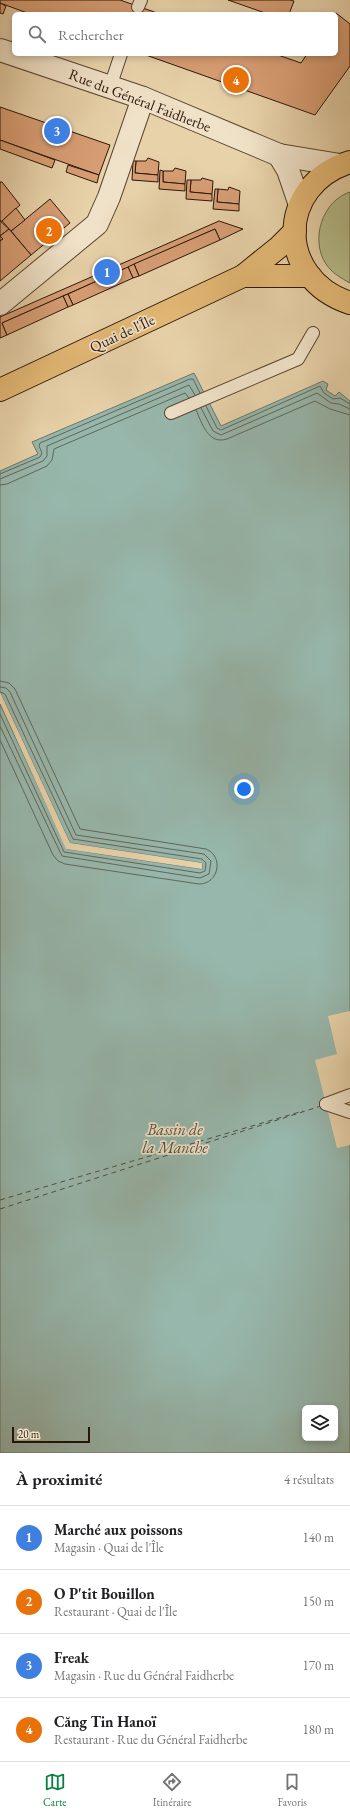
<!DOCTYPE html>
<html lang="fr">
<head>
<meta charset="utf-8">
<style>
  :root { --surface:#fff; --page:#f2f2f2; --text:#202124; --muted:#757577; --line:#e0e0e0; --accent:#0b8043 }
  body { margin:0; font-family:"EB Garamond",serif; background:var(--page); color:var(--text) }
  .controls { position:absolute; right:12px; bottom:12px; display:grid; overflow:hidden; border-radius:6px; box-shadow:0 2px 6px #0003 }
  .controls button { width:36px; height:36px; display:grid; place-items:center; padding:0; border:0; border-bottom:1px solid var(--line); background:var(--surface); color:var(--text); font:20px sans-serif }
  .scale { position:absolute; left:12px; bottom:10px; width:78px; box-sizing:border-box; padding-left:4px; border:2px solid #2a1608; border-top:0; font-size:11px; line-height:14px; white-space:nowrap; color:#2a1608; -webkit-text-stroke:3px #f0e2c8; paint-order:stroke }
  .you { position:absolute; left:244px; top:789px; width:14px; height:14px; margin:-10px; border:3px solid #fff; border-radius:50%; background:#1a73e8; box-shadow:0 0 0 6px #1a73e833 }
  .badge { display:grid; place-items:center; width:26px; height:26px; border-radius:50%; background:var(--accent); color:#fff; font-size:13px; font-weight:700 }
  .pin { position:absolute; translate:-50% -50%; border:2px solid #fff; box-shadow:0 1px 4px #0006 }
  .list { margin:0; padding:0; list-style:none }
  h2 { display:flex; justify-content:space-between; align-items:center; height:52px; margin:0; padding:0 16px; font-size:17px }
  h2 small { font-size:13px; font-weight:400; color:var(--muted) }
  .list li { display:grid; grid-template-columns:26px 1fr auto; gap:12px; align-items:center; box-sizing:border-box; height:64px; padding:0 16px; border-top:1px solid var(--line) }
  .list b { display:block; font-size:15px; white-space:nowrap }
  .list p { margin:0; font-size:13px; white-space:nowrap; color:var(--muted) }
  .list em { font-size:13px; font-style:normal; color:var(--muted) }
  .icon { flex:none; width:22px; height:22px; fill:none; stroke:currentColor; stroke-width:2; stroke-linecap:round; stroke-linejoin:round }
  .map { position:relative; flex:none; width:350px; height:1453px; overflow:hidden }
  .search { position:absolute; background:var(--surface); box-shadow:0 2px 6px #0003; left:12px; right:12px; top:12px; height:44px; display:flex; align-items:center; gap:10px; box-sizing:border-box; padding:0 14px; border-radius:6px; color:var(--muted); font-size:15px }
  .sheet { height:308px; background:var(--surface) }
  nav { display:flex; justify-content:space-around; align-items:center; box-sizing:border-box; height:56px; border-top:1px solid var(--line); background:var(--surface); font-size:11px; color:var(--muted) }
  nav a { display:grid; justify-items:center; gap:2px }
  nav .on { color:var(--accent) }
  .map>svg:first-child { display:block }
  .green { fill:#b5bc89; stroke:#706948 }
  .water { fill:#97b7ac; stroke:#6b776a; fill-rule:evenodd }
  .pier { fill:#e8d2aa }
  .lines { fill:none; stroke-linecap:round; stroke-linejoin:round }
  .shore { stroke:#60665a; stroke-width:1 }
  .ferry { stroke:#504e41; stroke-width:1; stroke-dasharray:5 4; stroke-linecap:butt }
  .building { fill:#d89e75; stroke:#2a1608 }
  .service-casing { stroke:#5a4530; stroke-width:14 }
  .minor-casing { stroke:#5a4530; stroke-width:24 }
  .primary-casing { stroke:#2a1608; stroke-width:24 }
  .service { stroke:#f0e2c8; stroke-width:12 }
  .minor { stroke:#f0e2c8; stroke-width:22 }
  .primary { stroke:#e4b975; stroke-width:22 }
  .labels { text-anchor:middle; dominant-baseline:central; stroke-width:3.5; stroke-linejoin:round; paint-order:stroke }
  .street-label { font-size:15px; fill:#2a1608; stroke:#f0e2c8 }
  .water-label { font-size:16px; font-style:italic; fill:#504e41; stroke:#f0e2c8 }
</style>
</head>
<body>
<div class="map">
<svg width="350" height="1453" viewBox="0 0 350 1453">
  <rect width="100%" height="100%" fill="#e8d2aa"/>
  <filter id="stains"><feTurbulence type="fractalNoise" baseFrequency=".005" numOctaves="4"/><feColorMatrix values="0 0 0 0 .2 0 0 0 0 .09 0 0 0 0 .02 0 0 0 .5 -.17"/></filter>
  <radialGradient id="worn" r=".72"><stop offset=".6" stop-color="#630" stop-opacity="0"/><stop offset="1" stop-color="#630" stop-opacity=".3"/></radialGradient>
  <path class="green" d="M 350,192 L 350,283 C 341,278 332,273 326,264 C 310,240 322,201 350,192 Z"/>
  <path class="water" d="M 194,373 L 221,426 L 323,381 L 328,384 L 326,390 L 335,396 L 339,392 L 350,401 L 350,1453 L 0,1453 L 0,704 L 67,849 L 202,869 L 202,863 L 70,843 L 0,692 L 0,471 L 38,454 L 32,442 ZM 305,1408 L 335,1408 L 335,1438 L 305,1438 Z"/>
  <g class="pier">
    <polygon points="0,692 70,843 202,863 202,869 66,849 0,702 68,847 200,867 200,865 69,845 0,697"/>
    <polygon points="350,1011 350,1145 337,1148 315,1060 337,1054 328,1016"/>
  </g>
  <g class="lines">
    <g class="shore">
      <polyline points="206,406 217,428 221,430 320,386 324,393 333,399 340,398 350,404"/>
      <polyline points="201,408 213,431 221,435 317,393 331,403 339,404 350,409"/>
      <path d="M 196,410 C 202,423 208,445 227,439 L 315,401 L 330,409 L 350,415"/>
      <polyline points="0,474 40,457 42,453 39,446 40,443 190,379 193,379 200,393"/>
      <polyline points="0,479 43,461 47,456 47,446 189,385 195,395"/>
      <polyline points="0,485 7,484 47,466 52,460 54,449 185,393 189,398"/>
      <path d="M 0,681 L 9,683 L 15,689 L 80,829 L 206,849 C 224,856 219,884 199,884 L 65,864 L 58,861 L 53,855 L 0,740"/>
      <polyline points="0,687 6,688 10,692 76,835 204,854 211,861 209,874 200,878 62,856 0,726"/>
      <polyline points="0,692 5,694 73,839 202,859 206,863 205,871 200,873 64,852 0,714"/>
    </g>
    <g class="ferry">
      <polyline points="0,1200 303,1111"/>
      <polyline points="0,1209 321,1106"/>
    </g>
  </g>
  <g class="building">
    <polygon points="0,0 120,0 160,14 30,14 0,3"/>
    <polygon points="228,0 290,0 294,1 289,14 268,14"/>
    <polygon points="0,3 6,6 3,14 0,13"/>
    <polygon points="336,13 350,24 350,66 315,115 143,54 275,54 301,63 307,54 336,54"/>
    <polygon points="0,107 110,145 99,175 0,140"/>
    <polygon points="0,140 55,160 52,168 0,149"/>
    <polygon points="148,158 159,162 158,175 135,173 136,161 146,161"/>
    <polygon points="133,161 136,161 135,173 158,175 158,182 132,180"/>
    <polygon points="68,165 99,175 97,183 66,172"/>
    <polygon points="175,168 186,171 185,184 163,182 163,171 173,171"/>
    <polygon points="160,170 163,171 163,182 185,184 185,191 159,189"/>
    <polygon points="202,178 213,181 212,194 190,192 191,180 201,180"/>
    <polygon points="187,180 191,180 190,192 212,194 212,201 186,199"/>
    <polygon points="0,182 2,182 20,205 2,221 0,221"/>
    <polygon points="229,187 240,191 239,204 217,202 218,189 228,190"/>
    <polygon points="215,189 218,189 217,202 239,204 239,211 213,209"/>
    <polygon points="50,199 70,223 31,255 11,231"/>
    <polygon points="16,208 25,220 11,231 2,221"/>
    <polygon points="0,221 9,229 0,236 3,239 0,241"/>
    <polygon points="219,221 243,229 220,240 215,229 2,323 7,335 0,338 0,317"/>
    <polygon points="9,229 31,255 0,281 0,241 3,239 0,236"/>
    <polygon points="215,229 220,240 139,276 134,264"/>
    <polygon points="134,264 139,276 133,278 128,267"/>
    <polygon points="128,267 133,278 73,305 68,294"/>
    <polygon points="68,294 73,305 68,307 63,296"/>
    <polygon points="63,296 68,307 7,335 2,323"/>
  </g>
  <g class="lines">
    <defs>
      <g id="service">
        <polyline points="138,7 141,0"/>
        <polyline points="110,87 121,54"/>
        <polyline points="171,413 298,359 313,333"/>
        <polyline points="326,1104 350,1095"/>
        <polyline points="326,1104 350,1112"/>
      </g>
      <g id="minor">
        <polyline points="0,50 143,98 279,155 340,165"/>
        <polyline points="279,155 288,170 300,205"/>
        <polyline points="0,304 97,224 109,197 143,98"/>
      </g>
      <g id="primary">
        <path d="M 350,162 C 276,185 276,279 350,303"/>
        <polyline points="243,276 310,276"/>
        <polyline points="0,390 243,276 279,247 295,231"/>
      </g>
    </defs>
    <use href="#service" class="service-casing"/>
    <use href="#minor" class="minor-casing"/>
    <use href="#primary" class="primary-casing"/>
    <use href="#service" class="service"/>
    <use href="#minor" class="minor"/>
    <use href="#primary" class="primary"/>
  </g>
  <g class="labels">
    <g class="street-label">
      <text transform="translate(140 100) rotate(21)">Rue du Général Faidherbe</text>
      <text transform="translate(122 333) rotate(-25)">Quai de l'Île</text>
    </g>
    <g class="water-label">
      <text x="175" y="1129">Bassin de<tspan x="175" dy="18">la Manche</tspan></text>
    </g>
  </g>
  <rect width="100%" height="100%" filter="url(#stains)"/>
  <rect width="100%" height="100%" fill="url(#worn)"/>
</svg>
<div class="controls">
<button><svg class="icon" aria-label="layers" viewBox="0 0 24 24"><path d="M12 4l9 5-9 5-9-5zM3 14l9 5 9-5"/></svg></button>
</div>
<div class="scale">20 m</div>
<div class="you"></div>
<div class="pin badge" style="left:107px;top:272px;background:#3f7fe0">1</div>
<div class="pin badge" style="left:49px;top:231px;background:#e8710a">2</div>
<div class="pin badge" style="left:57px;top:131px;background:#3f7fe0">3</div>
<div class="pin badge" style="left:236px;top:80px;background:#e8710a">4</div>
<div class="search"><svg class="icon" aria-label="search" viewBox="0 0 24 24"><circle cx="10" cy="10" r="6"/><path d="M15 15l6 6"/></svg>Rechercher</div>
</div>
<section class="sheet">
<h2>À proximité<small>4 résultats</small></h2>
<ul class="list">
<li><span class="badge" style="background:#3f7fe0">1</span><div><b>Marché aux poissons</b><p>Magasin · Quai de l'Île</p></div><em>140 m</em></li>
<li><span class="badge" style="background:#e8710a">2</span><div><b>O P'tit Bouillon</b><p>Restaurant · Quai de l'Île</p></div><em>150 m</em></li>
<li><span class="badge" style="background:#3f7fe0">3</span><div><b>Freak</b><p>Magasin · Rue du Général Faidherbe</p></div><em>170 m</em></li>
<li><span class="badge" style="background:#e8710a">4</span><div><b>Căng Tin Hanoï</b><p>Restaurant · Rue du Général Faidherbe</p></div><em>180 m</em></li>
</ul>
</section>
<nav>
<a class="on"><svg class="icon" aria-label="map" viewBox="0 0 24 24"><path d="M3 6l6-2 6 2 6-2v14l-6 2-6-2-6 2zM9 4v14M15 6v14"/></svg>Carte</a>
<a><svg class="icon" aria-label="directions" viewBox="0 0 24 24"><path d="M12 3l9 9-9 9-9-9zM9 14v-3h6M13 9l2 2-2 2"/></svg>Itinéraire</a>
<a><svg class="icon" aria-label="saved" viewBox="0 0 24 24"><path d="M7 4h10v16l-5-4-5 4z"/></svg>Favoris</a>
</nav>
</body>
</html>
